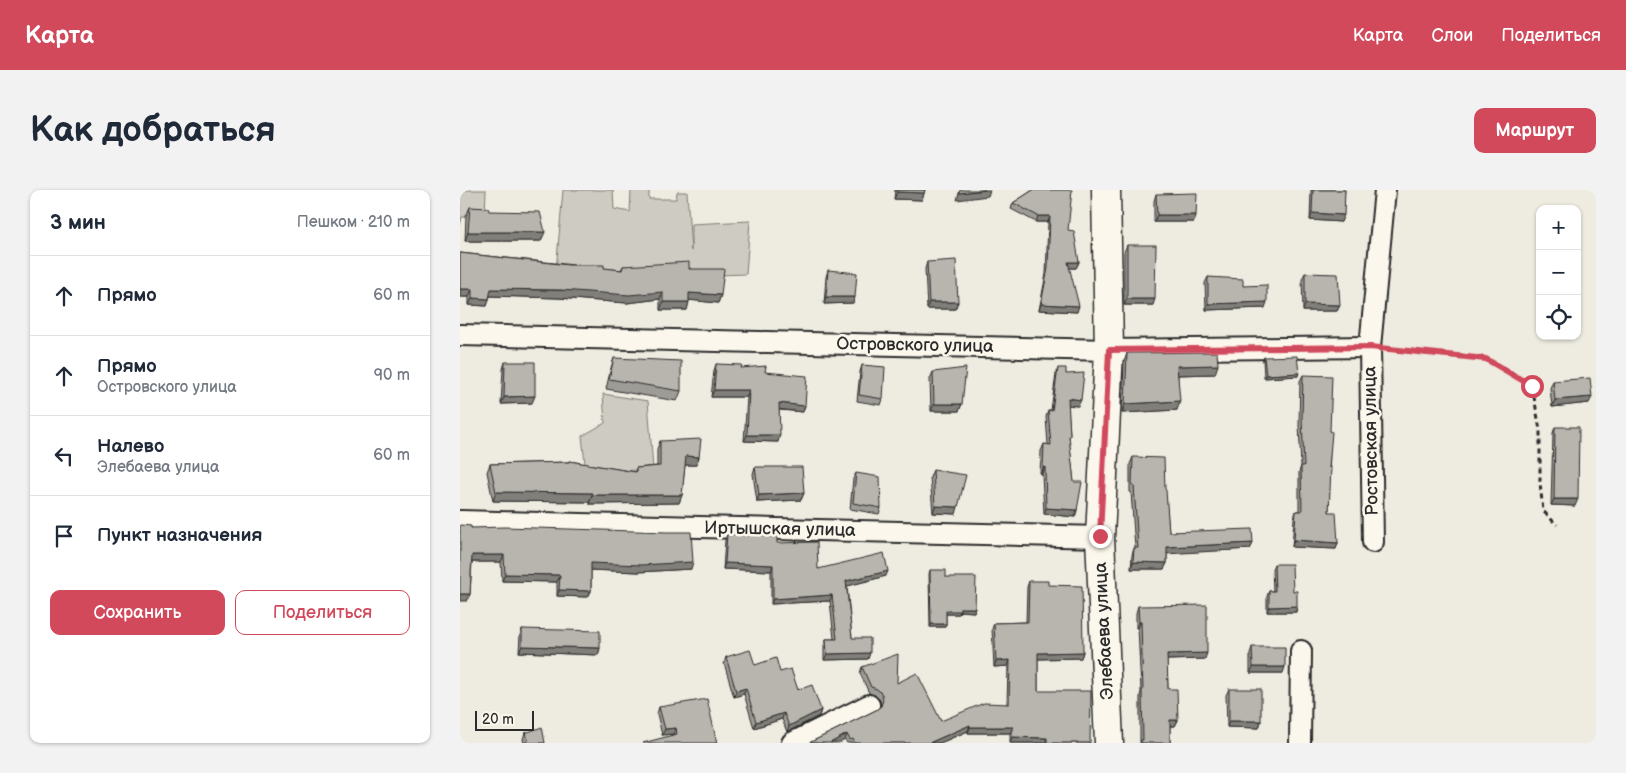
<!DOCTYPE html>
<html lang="ru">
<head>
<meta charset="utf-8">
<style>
  :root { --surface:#fff; --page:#f2f2f3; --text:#1f2937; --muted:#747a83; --line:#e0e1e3; --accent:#d1495b }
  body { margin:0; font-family:"Balsamiq Sans",sans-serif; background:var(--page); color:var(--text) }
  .controls { position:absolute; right:15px; top:15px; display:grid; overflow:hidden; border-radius:10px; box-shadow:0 1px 4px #0004 }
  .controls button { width:45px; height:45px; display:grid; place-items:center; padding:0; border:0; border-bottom:1px solid var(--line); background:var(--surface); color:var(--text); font:25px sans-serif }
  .scale { position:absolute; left:15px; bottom:12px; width:59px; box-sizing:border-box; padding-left:5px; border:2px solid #2b2b2b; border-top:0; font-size:14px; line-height:18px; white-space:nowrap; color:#2b2b2b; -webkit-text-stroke:4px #fbf7ec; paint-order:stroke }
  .stop { position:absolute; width:15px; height:15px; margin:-11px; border:4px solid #d1495b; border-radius:50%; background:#fff }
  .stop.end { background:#d1495b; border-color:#fff; box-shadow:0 1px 5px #0008 }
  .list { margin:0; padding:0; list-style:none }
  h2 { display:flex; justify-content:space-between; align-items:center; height:65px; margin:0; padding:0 20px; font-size:21px }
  h2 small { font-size:16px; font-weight:400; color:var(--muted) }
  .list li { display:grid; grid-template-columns:32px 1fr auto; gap:15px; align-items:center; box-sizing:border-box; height:80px; padding:0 20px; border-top:1px solid var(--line) }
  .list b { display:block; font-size:19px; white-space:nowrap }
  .list p { margin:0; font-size:16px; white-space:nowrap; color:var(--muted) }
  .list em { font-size:16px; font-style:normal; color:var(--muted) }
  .actions { display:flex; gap:10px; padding:15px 20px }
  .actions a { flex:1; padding:11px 0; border:1px solid var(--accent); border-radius:10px; text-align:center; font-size:18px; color:var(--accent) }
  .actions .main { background:var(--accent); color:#fff }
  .icon { flex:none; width:28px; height:28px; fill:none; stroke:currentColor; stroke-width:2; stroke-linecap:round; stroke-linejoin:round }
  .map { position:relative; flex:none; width:1136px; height:553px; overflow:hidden; border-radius:10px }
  header { display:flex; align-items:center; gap:30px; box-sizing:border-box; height:70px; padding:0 25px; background:var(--accent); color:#fff }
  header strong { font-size:24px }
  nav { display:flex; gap:28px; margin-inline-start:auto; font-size:18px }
  .intro { display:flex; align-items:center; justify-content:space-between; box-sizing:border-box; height:120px; padding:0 30px }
  h1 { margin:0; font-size:35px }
  .button { padding:12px 22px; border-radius:10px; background:var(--accent); color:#fff; font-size:18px; font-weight:700 }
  main { display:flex; gap:30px; padding:0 30px }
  aside { flex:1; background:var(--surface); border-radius:10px; box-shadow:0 1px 4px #0004 }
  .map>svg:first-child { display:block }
  .green { fill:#cecbc2; stroke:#7c7b76 }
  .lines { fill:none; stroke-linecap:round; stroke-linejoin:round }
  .street-casing { stroke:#2b2b2b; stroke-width:24 }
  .secondary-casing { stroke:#2b2b2b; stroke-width:31 }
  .path { stroke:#2b2b2b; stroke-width:3; stroke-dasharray:5 4; stroke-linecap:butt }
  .street { stroke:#fbf7ec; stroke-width:20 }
  .secondary { stroke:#fbf7ec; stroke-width:28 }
  .wall { fill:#9e9c96; stroke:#2b2b2b }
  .shaded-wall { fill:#817f7a; stroke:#2b2b2b }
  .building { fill:#b8b5ae; stroke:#2b2b2b }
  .route { stroke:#d1495b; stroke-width:6 }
  .labels { text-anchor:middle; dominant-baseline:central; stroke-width:5; stroke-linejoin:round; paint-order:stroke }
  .street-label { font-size:18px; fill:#2b2b2b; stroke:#fbf7ec }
</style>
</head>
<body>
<header>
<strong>Карта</strong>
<nav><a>Карта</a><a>Слои</a><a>Поделиться</a></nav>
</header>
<div class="intro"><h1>Как добраться</h1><a class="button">Маршрут</a></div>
<main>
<aside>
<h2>3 мин<small>Пешком · 210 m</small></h2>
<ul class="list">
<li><svg class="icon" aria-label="ahead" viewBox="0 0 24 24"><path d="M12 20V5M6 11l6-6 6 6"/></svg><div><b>Прямо</b></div><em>60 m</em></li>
<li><svg class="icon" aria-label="ahead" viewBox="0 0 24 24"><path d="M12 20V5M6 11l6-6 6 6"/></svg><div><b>Прямо</b><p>Островского улица</p></div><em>90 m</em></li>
<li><svg class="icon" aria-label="left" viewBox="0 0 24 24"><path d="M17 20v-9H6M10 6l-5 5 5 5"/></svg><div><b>Налево</b><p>Элебаева улица</p></div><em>60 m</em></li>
<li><svg class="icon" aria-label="arrive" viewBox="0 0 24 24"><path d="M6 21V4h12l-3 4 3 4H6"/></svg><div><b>Пункт назначения</b></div></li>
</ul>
<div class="actions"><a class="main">Сохранить</a><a>Поделиться</a></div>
</aside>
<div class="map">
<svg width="1136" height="553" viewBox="0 0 1136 553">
  <rect width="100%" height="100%" fill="#eeebe0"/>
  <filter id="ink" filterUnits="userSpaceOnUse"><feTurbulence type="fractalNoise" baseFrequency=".02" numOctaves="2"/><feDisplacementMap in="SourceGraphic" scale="10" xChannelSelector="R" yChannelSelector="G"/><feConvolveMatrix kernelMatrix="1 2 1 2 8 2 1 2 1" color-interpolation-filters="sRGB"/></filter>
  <g filter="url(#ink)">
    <g class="green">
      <polygon points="0,0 26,0 25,27 2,27 0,35"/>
      <polygon points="103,0 153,0 154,19 170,22 171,0 189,0 189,9 216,9 217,2 227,2 231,61 231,34 290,31 286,84 231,86 231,78 96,81"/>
      <polygon points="143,204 188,211 193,279 126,283 122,246 145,233"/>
    </g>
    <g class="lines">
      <defs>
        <g id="street">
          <polyline points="0,145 649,160 910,157"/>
          <polyline points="0,331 640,347"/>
          <polyline points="913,352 910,157 925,0"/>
          <polyline points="332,553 409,515"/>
          <polyline points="840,553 841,461"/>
        </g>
        <polyline id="secondary" points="646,0 649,160 640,347 649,553"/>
      </defs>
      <use href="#street" class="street-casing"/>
      <use href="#secondary" class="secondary-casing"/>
      <polyline class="path" points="928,159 1026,169 1072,196 1080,240 1080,293 1083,321 1097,335"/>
      <use href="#street" class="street"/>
      <use href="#secondary" class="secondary"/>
    </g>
    <g class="wall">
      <polygon points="435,0 465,0 462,10 434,9"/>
      <polygon points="573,0 608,40 619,72 616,78 609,78 617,122 579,120 586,84 588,32 576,32 551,19 553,13"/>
      <polygon points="851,0 885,0 881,32 850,30"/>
      <polygon points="696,4 736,25 734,32 694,32 694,11"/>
      <polygon points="10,17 29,21 81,51 5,51 6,26"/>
      <polygon points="667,55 693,115 664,115 664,62"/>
      <polygon points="0,63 161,80 163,76 229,79 261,105 258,113 229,110 227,120 200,120 200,109 167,113 98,108 30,106 27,116 9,115 9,107 0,107"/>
      <polygon points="467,72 498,112 495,119 467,119 465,79"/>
      <polygon points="368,80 395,107 393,113 364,114 366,87"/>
      <polygon points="845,83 880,115 877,121 843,121 842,89"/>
      <polygon points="748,87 783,96 805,118 746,120 745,93"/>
      <polygon points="667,163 755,184 718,185 717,220 662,223 664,172"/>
      <polygon points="804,167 838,186 804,188 803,170"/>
      <polygon points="154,168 221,201 217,211 146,199 151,178"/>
      <polygon points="45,172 72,213 41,214 43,179"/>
      <polygon points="256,174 305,182 343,222 319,220 318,252 284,251 287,207 251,207 254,181"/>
      <polygon points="402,175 423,209 421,215 397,211 400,182"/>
      <polygon points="598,178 606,184 618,216 608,215 610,245 609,248 617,320 615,327 584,324 582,284 580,284 581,261 584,254 588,255 586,227 588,220 591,220 596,184"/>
      <polygon points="473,182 502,214 499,221 471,221 470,189"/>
      <polygon points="843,185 870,241 869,322 878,353 876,359 832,357 834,328 836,321 839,321 839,282 841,276 839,235 840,191"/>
      <polygon points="1093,191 1129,213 1092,217 1090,198"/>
      <polygon points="1095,237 1115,316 1091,315 1093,243"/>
      <polygon points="200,251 239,267 236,275 225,275 222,305 219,313 129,314 130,312 33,311 27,282 30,274 109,272 109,271 175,282 176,278 197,276 197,259"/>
      <polygon points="673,267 705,299 709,342 793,353 790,359 707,363 707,373 704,379 671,379 672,365 674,358 675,358 671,302 670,302 670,274"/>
      <polygon points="295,277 344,303 341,310 297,312 293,284"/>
      <polygon points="473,280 496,324 473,323 470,287"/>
      <polygon points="396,283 421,318 419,324 390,319 393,289"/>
      <polygon points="11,338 231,379 178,382 131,380 131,401 128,407 97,406 97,392 42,391 41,372 12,372 10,404 7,411"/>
      <polygon points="267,344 317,353 358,379 426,386 387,396 392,448 408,469 364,470 364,455 366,449 374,449 370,411 311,414 311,381 263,379 265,350"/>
      <polygon points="814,374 833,401 837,416 836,422 807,422 807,406 809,401 813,401 812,379"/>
      <polygon points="470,380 486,387 515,418 514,422 500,421 499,424 486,424 486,434 485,437 470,437 469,384"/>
      <polygon points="569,391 588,395 623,462 621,468 578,469 578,501 630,553 550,553 550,543 508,543 508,541 480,553 387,553 385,550 349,553 416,520 421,516 420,510 415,505 409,503 400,483 402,477 437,493 481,531 547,514 548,476 534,477 532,439 534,433 566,432 567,397"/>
      <polygon points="678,416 745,469 707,470 708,499 718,530 715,536 710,536 710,553 680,553 680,506 681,502 678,438 676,438 676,423"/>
      <polygon points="62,439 140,458 138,465 59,462 60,445"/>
      <polygon points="792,457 823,483 790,483 790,464"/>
      <polygon points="266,467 295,475 320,482 361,520 359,526 327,542 322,529 294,538 284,504 274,507 264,473"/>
      <polygon points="769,499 801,531 799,538 767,537 766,505"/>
      <polygon points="199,517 257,553 214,544 202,545 197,524"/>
      <polygon points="65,543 85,553 64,553 63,549"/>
    </g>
    <g class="shaded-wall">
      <polygon points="525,0 530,0 528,6 497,10 499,3"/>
      <polygon points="437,2 464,3 462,10 434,9"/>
      <polygon points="852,23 884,25 881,32 850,30"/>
      <polygon points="697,25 736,25 734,32 694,32"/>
      <polygon points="578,26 590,26 588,32 576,32"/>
      <polygon points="8,42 85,42 81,51 5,51"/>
      <polygon points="608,72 619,72 616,78 606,78"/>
      <polygon points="0,99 12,99 9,107 0,107"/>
      <polygon points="31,99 203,102 200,109 167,113 98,108 28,106"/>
      <polygon points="229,103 261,105 258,113 227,110"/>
      <polygon points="366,107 395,107 393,113 364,114"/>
      <polygon points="12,108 29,109 27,116 9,115"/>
      <polygon points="667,109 695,109 693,115 664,115"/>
      <polygon points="203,112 229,112 227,120 200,120"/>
      <polygon points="469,112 498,112 495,119 467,119"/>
      <polygon points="807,112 805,118 746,120 748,114"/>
      <polygon points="581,114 619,116 617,122 579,120"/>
      <polygon points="845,114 880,115 877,121 843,121"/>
      <polygon points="758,175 755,184 714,185 717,176"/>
      <polygon points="839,183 838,186 804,188 806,185"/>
      <polygon points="254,200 289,200 287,207 251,207"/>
      <polygon points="75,206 72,213 41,214 44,207"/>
      <polygon points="1132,207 1129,213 1092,217 1095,210"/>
      <polygon points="608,208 621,210 618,216 605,215"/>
      <polygon points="720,211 717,220 662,223 665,214"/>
      <polygon points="319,213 345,216 343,222 316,219"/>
      <polygon points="474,214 502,214 499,221 471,221"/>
      <polygon points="287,245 320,245 318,252 284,251"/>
      <polygon points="226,266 239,267 236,275 223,275"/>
      <polygon points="585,277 582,284 580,284 583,278"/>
      <polygon points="36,302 133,303 130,312 33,311"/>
      <polygon points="344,303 341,310 297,312 299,305"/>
      <polygon points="132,305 222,305 219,313 129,314"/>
      <polygon points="1094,309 1118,309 1115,316 1091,315"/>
      <polygon points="475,316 498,317 496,324 473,323"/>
      <polygon points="586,318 617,320 615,327 584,324"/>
      <polygon points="834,350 878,353 876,359 832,357"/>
      <polygon points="793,353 790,359 705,364 707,357"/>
      <polygon points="12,365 44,365 41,372 10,372"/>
      <polygon points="233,372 231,379 178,382 129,380 131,373"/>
      <polygon points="673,372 707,373 704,379 671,379"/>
      <polygon points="265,373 313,375 311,381 263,379"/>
      <polygon points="428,381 426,386 384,397 386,391"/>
      <polygon points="45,384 100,385 97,392 42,391"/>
      <polygon points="99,400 131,401 128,407 97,406"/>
      <polygon points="0,404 10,404 7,411 0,411"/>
      <polygon points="372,405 370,411 311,414 313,409"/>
      <polygon points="837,416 836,422 807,422 809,417"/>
      <polygon points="500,418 515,418 514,422 500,421 499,424 485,424 486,421"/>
      <polygon points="679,432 681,432 678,438 676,438"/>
      <polygon points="471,434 486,434 485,437 470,437"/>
      <polygon points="62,456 140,458 138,465 59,462"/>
      <polygon points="623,462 621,468 576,469 578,463"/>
      <polygon points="410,463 408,469 364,470 367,464"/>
      <polygon points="747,463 745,469 705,470 707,464"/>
      <polygon points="550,470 548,476 534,477 536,471"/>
      <polygon points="793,477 825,477 823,483 790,483"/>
      <polygon points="286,498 284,504 274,507 276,501"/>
      <polygon points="361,520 359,526 327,542 329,536"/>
      <polygon points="324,523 322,529 294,538 296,532"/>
      <polygon points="710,530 718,530 715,536 708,536"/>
      <polygon points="769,531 801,531 799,538 767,537"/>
      <polygon points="510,535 508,541 480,553 469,553"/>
      <polygon points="510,537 553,537 550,543 508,543"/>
      <polygon points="216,538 214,544 202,545 205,539"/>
      <polygon points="387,544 385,550 379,553 370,553"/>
      <polygon points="552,547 587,548 585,553 550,553"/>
    </g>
    <g class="building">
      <polygon points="437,0 465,0 464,3 437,2"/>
      <polygon points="500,0 525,0 499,3"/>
      <polygon points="573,0 612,0 608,40 614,41 619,72 608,72 619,116 581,114 588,78 590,26 578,26 553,13"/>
      <polygon points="853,0 885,0 884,25 852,23"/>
      <polygon points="737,3 736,25 697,25 696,4"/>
      <polygon points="10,17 28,18 29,21 80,22 85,42 8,42"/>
      <polygon points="667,55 696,55 695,109 667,109"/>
      <polygon points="0,63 109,75 144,75 144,78 162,80 163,76 229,72 229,79 264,79 261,105 229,103 229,112 203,112 203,102 169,105 101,100 31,99 29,109 12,108 12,99 0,99"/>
      <polygon points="496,70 498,112 469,112 467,72"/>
      <polygon points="368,80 397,83 395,107 366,107"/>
      <polygon points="845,83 878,84 880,115 845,114"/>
      <polygon points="748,87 783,89 783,96 807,95 807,112 748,114"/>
      <polygon points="757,162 758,175 717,176 720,211 665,214 667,163"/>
      <polygon points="837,166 839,183 806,185 804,167"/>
      <polygon points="154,168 221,171 221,201 149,189"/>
      <polygon points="45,172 75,172 75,206 44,207"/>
      <polygon points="256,174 282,175 281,178 306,176 305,182 347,186 345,216 319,213 320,245 287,245 289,200 254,200"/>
      <polygon points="402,175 425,177 423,209 399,205"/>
      <polygon points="506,178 502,214 474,214 473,182"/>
      <polygon points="598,178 606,178 606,184 624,183 621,210 608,208 610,245 609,246 614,292 622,292 617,320 586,318 585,277 583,278 584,254 591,255 588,220 592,221"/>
      <polygon points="843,185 872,186 870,241 872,242 869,278 871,278 869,322 876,322 878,353 834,350 836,321 842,321 841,276 844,276 842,228"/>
      <polygon points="1130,188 1132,207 1095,210 1093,191"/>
      <polygon points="1095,237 1119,237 1118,309 1094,309"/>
      <polygon points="241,249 239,267 226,266 222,305 132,305 133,303 36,302 30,274 109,272 109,271 176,282 176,278 200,276 200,251"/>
      <polygon points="673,267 704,268 705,299 706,300 709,342 792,339 793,353 707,357 707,373 673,372 674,358 678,358 674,295 672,295"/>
      <polygon points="295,277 342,277 344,303 299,305"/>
      <polygon points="473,280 506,285 498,317 475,316"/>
      <polygon points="396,283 420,287 421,318 393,313"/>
      <polygon points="0,335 11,336 11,338 44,337 207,342 231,342 233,372 181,375 131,373 131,401 99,400 100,385 45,384 44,365 12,365 10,404 0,404"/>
      <polygon points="267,344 317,346 317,353 357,352 358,379 424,363 428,381 386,391 392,448 410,448 410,463 367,464 366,449 377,449 372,405 313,409 313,375 265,373"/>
      <polygon points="814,374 832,374 833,401 837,401 837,416 809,417 809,401 815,401"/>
      <polygon points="470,380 486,380 486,387 516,387 515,418 500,418 500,421 486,421 486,434 471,434"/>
      <polygon points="569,391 588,391 588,395 622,396 623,462 578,463 578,501 631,501 630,553 587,553 587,548 552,547 553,537 510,537 510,535 469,553 395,553 393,549 390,550 387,544 370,553 349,553 416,520 421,516 423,510 422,504 417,499 411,497 402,477 438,464 437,493 457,483 481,531 524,513 549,514 550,470 536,471 534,433 568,432"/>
      <polygon points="747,415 747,463 707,464 708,499 717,499 718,530 710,530 710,553 681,553 681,550 683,550 682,500 683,500 681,432 679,432 678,416"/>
      <polygon points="62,439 140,441 140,458 62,456"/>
      <polygon points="792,457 825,457 825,477 793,477"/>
      <polygon points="290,460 295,475 316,468 320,482 331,479 338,500 352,495 361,520 329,536 324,523 296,532 286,498 276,501 266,467"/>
      <rect x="769" y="499" width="32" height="32"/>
      <polygon points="247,509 257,553 183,553 217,544 216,538 205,539 199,517"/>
      <polygon points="82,537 85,553 64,553 68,551 65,543"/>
    </g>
  </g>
  <g class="lines" filter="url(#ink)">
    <polyline class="route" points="640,346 649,160 910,157 1026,169 1072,196"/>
  </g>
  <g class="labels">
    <g class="street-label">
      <text transform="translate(455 155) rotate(1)">Островского улица</text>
      <text transform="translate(911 251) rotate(-91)">Ростовская улица</text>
      <text transform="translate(320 339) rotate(1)">Иртышская улица</text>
      <text transform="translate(644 441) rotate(-93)">Элебаева улица</text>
    </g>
  </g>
</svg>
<div class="controls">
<button>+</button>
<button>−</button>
<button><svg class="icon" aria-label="locate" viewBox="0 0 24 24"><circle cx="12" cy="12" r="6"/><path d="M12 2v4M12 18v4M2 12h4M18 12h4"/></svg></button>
</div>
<div class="scale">20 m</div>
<div class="stop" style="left:1072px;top:196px"></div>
<div class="stop end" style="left:640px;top:346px"></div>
</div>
</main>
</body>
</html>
